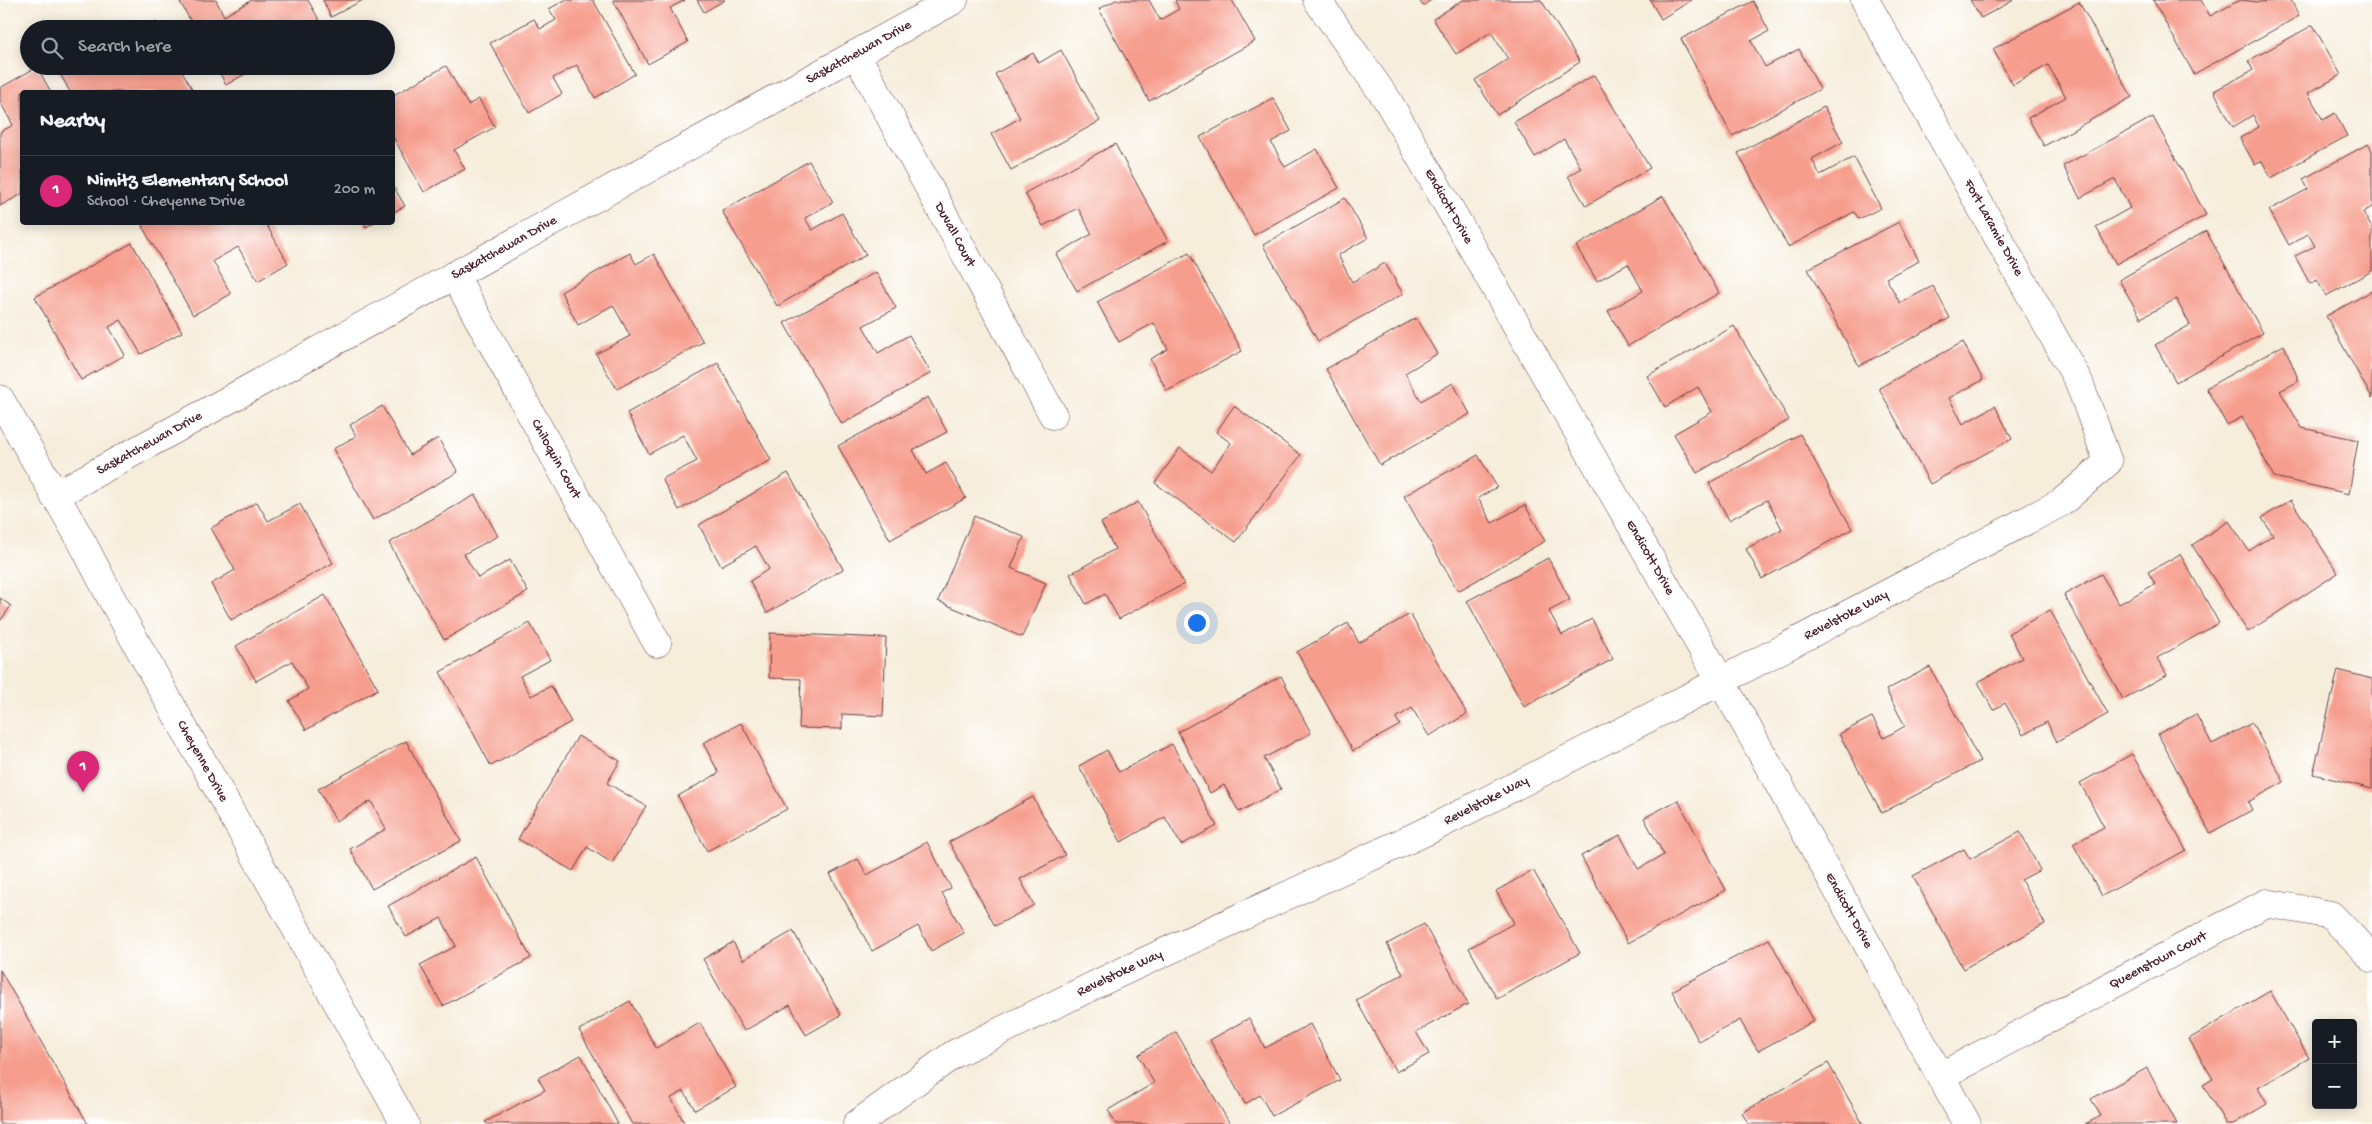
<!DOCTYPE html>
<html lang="en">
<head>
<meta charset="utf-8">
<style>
  :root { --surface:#171b24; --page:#20242c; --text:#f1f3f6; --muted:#9ea1a6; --line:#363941; --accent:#db2777 }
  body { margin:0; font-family:"Gochi Hand",sans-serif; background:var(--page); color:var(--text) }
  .controls { position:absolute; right:15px; bottom:15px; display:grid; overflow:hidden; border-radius:5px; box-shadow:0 2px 12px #0003 }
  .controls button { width:45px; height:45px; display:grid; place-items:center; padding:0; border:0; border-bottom:1px solid var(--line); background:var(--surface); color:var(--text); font:25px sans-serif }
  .you { position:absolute; left:1196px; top:622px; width:18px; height:18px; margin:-12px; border:4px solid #fff; border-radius:50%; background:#1a73e8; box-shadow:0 0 0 8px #1a73e833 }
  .badge { display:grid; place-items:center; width:32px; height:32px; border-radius:50%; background:var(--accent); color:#fff; font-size:16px; font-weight:700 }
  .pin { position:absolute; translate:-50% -41px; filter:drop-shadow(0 1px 2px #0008) }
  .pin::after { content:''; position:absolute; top:26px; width:18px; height:15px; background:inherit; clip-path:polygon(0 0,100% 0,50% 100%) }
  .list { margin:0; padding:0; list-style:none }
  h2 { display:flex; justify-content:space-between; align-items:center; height:65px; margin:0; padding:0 20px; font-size:21px }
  h2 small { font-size:16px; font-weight:400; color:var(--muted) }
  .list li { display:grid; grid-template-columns:32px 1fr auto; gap:15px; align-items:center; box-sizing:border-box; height:70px; padding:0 20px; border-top:1px solid var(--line) }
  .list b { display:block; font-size:19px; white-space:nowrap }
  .list p { margin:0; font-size:16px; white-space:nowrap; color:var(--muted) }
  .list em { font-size:16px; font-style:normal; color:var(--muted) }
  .icon { flex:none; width:28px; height:28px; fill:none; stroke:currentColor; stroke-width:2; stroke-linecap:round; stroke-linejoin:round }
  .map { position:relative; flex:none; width:2372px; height:1124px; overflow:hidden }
  .search { position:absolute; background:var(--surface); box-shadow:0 2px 12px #0003; left:20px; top:20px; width:375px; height:55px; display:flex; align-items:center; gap:12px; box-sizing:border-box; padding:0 18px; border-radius:28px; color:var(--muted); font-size:19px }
  .panel { position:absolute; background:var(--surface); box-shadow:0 2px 12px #0003; left:20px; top:90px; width:375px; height:135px; border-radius:5px }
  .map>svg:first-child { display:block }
  .building { fill:#f69d8d }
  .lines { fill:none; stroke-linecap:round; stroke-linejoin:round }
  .street-casing { stroke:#643e45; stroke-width:29 }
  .street { stroke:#fff; stroke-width:28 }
  .labels { text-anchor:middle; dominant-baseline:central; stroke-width:4.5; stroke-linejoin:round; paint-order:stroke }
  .street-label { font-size:14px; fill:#4a1f2b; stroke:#fff }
</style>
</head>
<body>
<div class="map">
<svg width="2372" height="1124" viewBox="0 0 2372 1124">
  <rect width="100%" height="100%" fill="#fff"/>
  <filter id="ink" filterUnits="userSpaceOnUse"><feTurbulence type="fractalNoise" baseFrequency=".02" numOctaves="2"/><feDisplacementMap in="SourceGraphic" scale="10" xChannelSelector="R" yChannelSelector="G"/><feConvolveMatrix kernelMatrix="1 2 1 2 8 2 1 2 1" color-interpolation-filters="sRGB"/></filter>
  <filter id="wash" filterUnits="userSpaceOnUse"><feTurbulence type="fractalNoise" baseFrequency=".0096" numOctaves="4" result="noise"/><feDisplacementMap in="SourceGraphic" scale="20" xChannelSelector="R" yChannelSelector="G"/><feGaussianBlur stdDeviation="1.12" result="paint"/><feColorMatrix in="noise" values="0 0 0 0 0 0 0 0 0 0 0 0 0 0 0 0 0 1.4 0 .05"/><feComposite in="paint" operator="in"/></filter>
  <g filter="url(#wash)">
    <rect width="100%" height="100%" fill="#f6eddb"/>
    <g id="blocks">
      <g class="building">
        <polygon points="179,0 216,0 224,16 252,0 308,0 324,29 195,29"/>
        <polygon points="323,0 363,0 331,17"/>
        <polygon points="565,0 593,0 635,74 595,98 577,65 553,78 562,94 529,113 490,43 534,19 540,29 556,20 549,9"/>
        <polygon points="613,0 685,0 670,8 688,42 648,64"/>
        <polygon points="697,0 725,0 704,12"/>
        <polygon points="1116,0 1149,0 1160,20 1179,9 1175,1 1176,0 1232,0 1255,41 1149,101 1099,9"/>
        <polygon points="1419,0 1431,0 1423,6"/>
        <polygon points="1463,0 1541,0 1580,62 1497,115 1475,80 1508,59 1491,32 1456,54 1433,19"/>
        <polygon points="1650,0 1692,0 1661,19"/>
        <polygon points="1970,0 2014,0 1981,18"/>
        <polygon points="2153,0 2201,0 2210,16 2240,0 2259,2 2291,0 2299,16 2194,74"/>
        <polygon points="1753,1 1769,31 1751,41 1765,67 1799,49 1820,89 1732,136 1681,39"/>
        <polygon points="2079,2 2132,97 2044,146 2028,118 2066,97 2048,65 2013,85 1993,49"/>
        <polygon points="156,22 159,29 143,29"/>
        <polygon points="2313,25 2341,75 2308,93 2323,120 2335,113 2347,136 2271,178 2262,161 2255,165 2240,138 2259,127 2253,115 2233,127 2214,91 2253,70 2248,61"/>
        <polygon points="1061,50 1100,121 1011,170 991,134 1020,118 995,74 1033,53 1039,63"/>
        <polygon points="56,66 179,66 194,92 70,92"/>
        <polygon points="216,66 259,66 226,85"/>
        <polygon points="446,66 468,105 479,99 495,127 454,150 465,169 424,192 392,135 392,96"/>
        <polygon points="37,67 51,92 22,92 22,194 0,206 0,132 13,125 0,102 0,88"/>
        <polygon points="1594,75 1650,168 1586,206 1568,176 1581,168 1564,139 1535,157 1514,122"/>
        <polygon points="1273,98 1291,131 1271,142 1285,167 1317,149 1339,188 1254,235 1200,137"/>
        <polygon points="1824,107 1843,142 1812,159 1820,175 1854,157 1881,208 1859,219 1854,212 1788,247 1738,153"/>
        <polygon points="2153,117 2206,215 2116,264 2096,227 2130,208 2115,179 2080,198 2063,166"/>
        <polygon points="1115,144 1168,241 1077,291 1056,254 1092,234 1078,208 1043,226 1025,193"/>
        <polygon points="2368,144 2372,151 2372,207 2363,212 2372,228 2372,271 2326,296 2317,280 2310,284 2295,256 2315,246 2308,234 2289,245 2269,210 2308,189 2303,179"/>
        <polygon points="809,161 833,202 805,218 812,230 842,213 866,255 777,306 722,211"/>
        <polygon points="392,184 405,206 392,213"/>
        <polygon points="1663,196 1719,293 1628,346 1608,311 1643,291 1628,264 1597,281 1576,246"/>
        <polygon points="1345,198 1368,238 1338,255 1352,282 1385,263 1403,294 1318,341 1263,245"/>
        <polygon points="148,222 265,222 288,263 258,281 238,247 213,261 231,294 193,315 142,226"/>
        <polygon points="364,222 375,222 366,227"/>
        <polygon points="1899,222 1919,261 1886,278 1900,303 1933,286 1950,318 1859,366 1808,269"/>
        <polygon points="2206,231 2263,333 2176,382 2155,345 2190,325 2176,299 2141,318 2119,280"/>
        <polygon points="132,243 182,332 141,354 121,320 109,327 125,355 81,380 35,297"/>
        <polygon points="630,253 636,264 654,254 703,342 617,389 596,354 630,336 613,305 578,325 561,292"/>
        <polygon points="1189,253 1242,351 1167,391 1150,359 1168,349 1154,323 1119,342 1097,302"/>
        <polygon points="876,272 896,308 863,326 878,353 909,335 931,373 842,424 784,323"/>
        <polygon points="2372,291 2372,398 2326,316"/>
        <polygon points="1416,318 1437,354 1405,373 1421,401 1453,383 1470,414 1380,465 1326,369"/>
        <polygon points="1734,326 1789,420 1697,473 1674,434 1712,412 1698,387 1665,407 1647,376"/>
        <polygon points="1963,342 1983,380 1949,398 1963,424 1995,406 2012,439 1930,484 1879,388"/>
        <polygon points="2284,345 2299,381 2280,391 2302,428 2358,440 2349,494 2274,477 2242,417 2227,425 2206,388"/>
        <polygon points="718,363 771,460 679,510 662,479 697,461 683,435 649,454 627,413"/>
        <polygon points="928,397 947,432 913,450 926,474 946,463 966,498 890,540 838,446"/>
        <polygon points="382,406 410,455 438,438 458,472 373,520 333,449 356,436 350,425"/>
        <polygon points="1234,406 1301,455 1236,542 1155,483 1180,448 1211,471 1231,443 1216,432"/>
        <polygon points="1800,434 1852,529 1762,579 1746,549 1782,529 1767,500 1729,520 1709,483"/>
        <polygon points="1478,455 1497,487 1478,498 1492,523 1525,505 1545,541 1458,591 1404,496"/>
        <polygon points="788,473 843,569 767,613 750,581 769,569 756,546 721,566 699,525"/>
        <polygon points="475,495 498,536 464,554 478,578 510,560 528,592 444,640 389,543"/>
        <polygon points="2291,500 2338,573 2248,632 2192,545 2229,521 2249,551 2273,535 2262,518"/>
        <polygon points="257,502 268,521 300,504 333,563 231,620 211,584 235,570 211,528"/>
        <polygon points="1138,502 1184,584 1119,619 1105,594 1086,604 1070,574 1115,549 1101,523"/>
        <polygon points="974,516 1024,537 1011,568 1046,583 1022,637 938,601"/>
        <polygon points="2180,554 2219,623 2157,658 2167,675 2123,699 2064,595 2101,574 2119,604 2155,584 2148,572"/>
        <polygon points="1548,558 1570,600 1549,611 1562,635 1592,619 1613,659 1524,707 1467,601"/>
        <polygon points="325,595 378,689 306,730 289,701 308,689 292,661 256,681 236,646"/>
        <polygon points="0,598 11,606 0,621"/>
        <polygon points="2050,610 2108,714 2057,742 2047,722 2023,735 2005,703 1993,710 1978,682 2022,658 2009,633"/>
        <polygon points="1410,614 1467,714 1429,736 1412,708 1396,718 1400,725 1353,751 1297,652 1348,623 1359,643"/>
        <polygon points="530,623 550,660 520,676 531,696 551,686 571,722 491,766 440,672"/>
        <polygon points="770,633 886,638 883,716 842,714 842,729 799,728 801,679 769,678"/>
        <polygon points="1930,667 1980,761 1882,813 1839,734 1872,717 1884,738 1905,726 1886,690"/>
        <polygon points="2338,670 2372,679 2372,789 2313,774"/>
        <polygon points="1281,676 1311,733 1264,758 1281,789 1239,812 1224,785 1210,793 1178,732"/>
        <polygon points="2196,714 2212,744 2252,723 2284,782 2248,802 2252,810 2210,833 2158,734"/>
        <polygon points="741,723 787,809 707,851 678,796 719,773 703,743"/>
        <polygon points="578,736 620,761 607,783 646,806 612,863 587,847 573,871 518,839"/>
        <polygon points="406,741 461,841 372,889 350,849 386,829 371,801 336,821 318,789"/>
        <polygon points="1172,744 1217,826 1181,845 1165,817 1121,842 1079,766 1107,750 1119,772"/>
        <polygon points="2132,754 2186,850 2102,896 2073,844 2104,827 2080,783"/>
        <polygon points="1033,797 1065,855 1020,879 1034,905 995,926 949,842"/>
        <polygon points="1678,800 1726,890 1628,943 1581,856 1620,835 1638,869 1664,855 1644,818"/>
        <polygon points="2020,832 2040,870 2021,880 2045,924 1963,969 1913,876 1964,849 1970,859"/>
        <polygon points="927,842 951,888 942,893 964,933 931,951 918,926 872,951 830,874 858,859 867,875"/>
        <polygon points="476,857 531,958 443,1006 420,965 456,946 441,918 406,937 388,906"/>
        <polygon points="1533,870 1580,953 1497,999 1469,948 1514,923 1496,891"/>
        <polygon points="1424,924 1468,1004 1416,1032 1429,1054 1396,1072 1356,1000 1403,974 1387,944"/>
        <polygon points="793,931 841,1015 806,1035 790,1005 744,1031 703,959 733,942 743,960"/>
        <polygon points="1769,939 1814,1021 1758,1051 1740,1020 1699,1042 1672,991"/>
        <polygon points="0,970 88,1124 0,1124"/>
        <polygon points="2270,991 2309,1058 2258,1088 2267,1104 2233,1124 2226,1124 2203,1085 2213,1079 2189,1039"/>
        <polygon points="630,1001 656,1048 700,1023 736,1087 695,1110 684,1091 671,1098 685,1124 632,1124 579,1030"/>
        <polygon points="1249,1018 1265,1048 1310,1024 1340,1080 1272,1116 1260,1095 1245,1104 1210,1040"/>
        <polygon points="1176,1032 1230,1124 1116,1124 1108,1110 1154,1083 1138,1055"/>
        <polygon points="581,1055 618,1124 487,1124 485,1122 545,1090 538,1078"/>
        <polygon points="1828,1063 1863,1124 1748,1124 1742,1113"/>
        <polygon points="2147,1068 2177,1124 2085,1124 2101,1116 2091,1099"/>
      </g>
    </g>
  </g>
  <g filter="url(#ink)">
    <use href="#blocks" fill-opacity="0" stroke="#643e45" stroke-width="1"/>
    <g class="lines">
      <defs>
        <g id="street">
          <path id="s1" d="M 1317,0 L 1388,101 L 1746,725 L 1967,1124"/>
          <path id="s2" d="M 856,54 L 1053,415"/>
          <path id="s3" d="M 455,276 L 657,643"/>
          <path id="s4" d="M 0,399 L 82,542 L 109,594 L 405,1124"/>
          <path id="s5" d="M 54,496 L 954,0"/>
          <path id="s6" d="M 1941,1076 L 2266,903 L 2331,915 L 2372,958"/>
          <path id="s7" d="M 857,1124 L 954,1054 L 1111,977 L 1429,830 L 1721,681 L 2062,502 L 2108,462 L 2079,382 L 1865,0"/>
        </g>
      </defs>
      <use href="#street" class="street-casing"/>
      <use href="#street" class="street"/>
    </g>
  </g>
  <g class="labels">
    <g class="street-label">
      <text stroke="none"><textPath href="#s5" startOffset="919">Saskatchewan Drive</textPath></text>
      <text stroke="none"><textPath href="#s1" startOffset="245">Endicott Drive</textPath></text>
      <text transform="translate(1993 228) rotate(61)">Fort Laramie Drive</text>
      <text stroke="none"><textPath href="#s2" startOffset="206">Duvall Court</textPath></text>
      <text stroke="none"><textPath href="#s5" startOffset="514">Saskatchewan Drive</textPath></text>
      <text stroke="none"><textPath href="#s5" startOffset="109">Saskatchewan Drive</textPath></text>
      <text stroke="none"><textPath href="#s3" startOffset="209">Chiloquin Court</textPath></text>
      <text stroke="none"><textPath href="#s1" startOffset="650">Endicott Drive</textPath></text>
      <text stroke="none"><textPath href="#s7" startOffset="1114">Revelstoke Way</textPath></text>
      <text stroke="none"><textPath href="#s4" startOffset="415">Cheyenne Drive</textPath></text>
      <text stroke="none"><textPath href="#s7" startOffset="709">Revelstoke Way</textPath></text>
      <text stroke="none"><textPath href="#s1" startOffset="1055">Endicott Drive</textPath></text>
      <text stroke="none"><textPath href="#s6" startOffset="246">Queenstown Court</textPath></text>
      <text stroke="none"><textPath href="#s7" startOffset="304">Revelstoke Way</textPath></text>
    </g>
  </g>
</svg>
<div class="controls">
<button>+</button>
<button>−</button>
</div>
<div class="you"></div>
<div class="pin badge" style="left:83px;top:792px">1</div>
<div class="search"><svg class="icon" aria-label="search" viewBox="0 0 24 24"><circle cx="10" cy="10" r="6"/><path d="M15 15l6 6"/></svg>Search here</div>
<section class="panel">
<h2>Nearby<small></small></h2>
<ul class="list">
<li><span class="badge">1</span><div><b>Nimitz Elementary School</b><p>School · Cheyenne Drive</p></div><em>200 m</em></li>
</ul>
</section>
</div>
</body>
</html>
